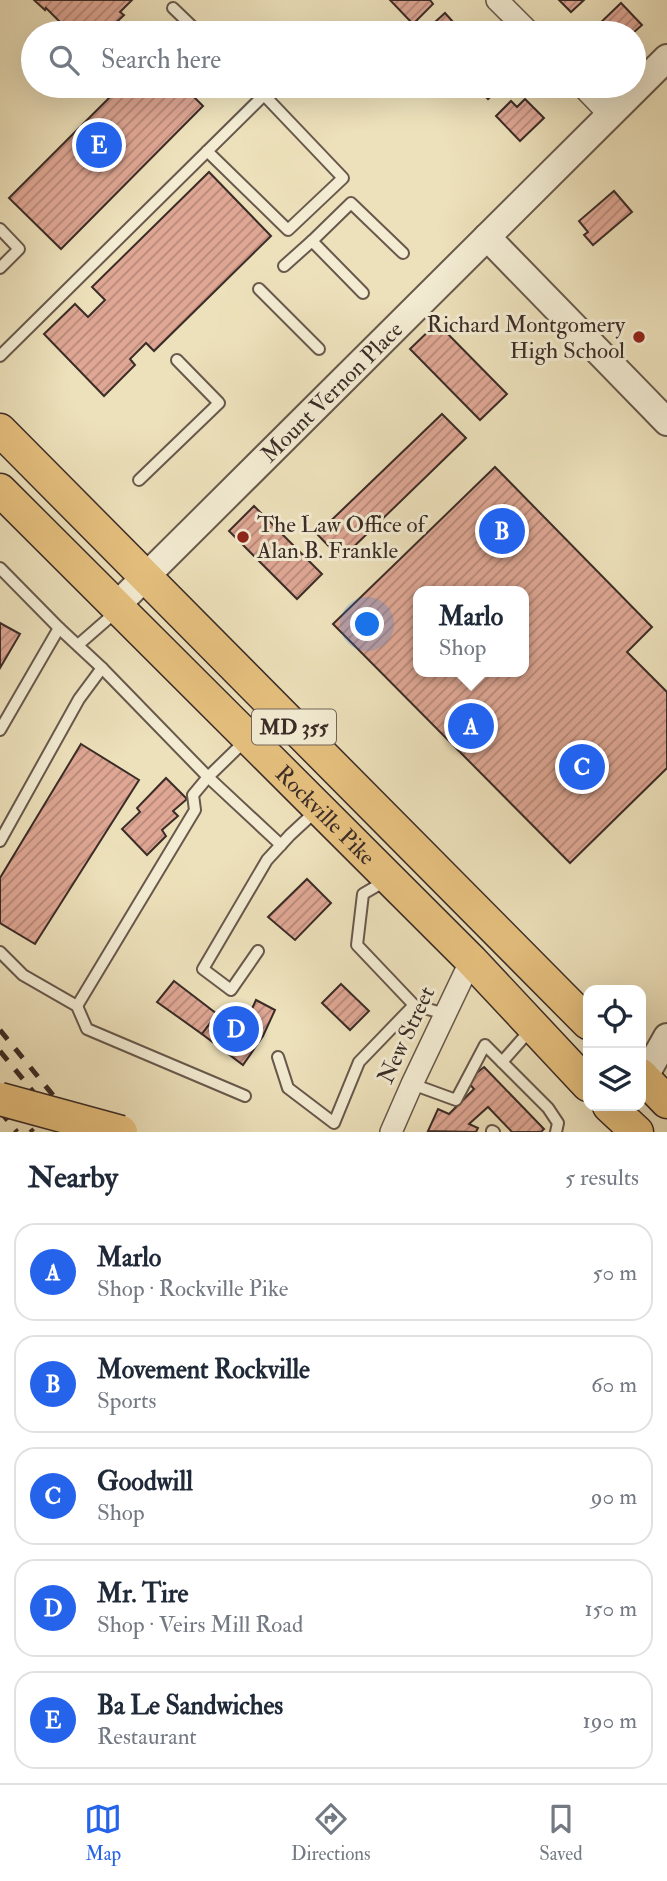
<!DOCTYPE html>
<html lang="en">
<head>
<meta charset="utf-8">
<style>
  :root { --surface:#fff; --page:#f6f6f7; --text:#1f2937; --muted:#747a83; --line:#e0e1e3; --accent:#2563eb }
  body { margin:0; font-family:"IM FELL Double Pica",serif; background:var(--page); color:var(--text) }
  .controls { position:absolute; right:21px; bottom:21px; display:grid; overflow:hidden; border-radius:14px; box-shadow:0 7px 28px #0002 }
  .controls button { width:63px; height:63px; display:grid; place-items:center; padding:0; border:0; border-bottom:2px solid var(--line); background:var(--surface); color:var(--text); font:35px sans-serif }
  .you { position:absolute; left:368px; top:625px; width:24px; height:24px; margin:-18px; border:5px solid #fff; border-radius:50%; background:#1a73e8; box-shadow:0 0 0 10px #1a73e833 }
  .badge { display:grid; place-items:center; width:46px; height:46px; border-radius:50%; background:var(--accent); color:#fff; font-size:23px; font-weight:700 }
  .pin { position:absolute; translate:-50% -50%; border:4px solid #fff; box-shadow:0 2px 7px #0006 }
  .popup { position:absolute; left:413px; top:586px; width:116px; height:91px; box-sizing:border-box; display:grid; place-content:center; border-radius:14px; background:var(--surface); filter:drop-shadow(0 2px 5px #0005); font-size:23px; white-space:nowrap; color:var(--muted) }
  .popup b { font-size:26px; color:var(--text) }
  .popup::after { content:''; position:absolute; left:50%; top:100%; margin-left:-14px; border:14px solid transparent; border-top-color:var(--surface) }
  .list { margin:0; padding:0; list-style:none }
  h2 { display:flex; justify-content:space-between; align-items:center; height:91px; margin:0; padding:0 28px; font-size:30px }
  h2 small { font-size:23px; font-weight:400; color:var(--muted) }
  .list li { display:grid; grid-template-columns:46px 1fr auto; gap:21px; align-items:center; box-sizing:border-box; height:98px; margin:0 14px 14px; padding:0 14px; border:2px solid var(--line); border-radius:21px }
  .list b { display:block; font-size:26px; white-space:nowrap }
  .list p { margin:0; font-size:23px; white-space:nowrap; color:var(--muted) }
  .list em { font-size:23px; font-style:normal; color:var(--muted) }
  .icon { flex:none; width:38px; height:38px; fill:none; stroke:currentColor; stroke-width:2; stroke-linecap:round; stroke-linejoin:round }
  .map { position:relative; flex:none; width:667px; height:1132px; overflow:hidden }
  .search { position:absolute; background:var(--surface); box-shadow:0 7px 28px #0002; left:21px; right:21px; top:21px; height:77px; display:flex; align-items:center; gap:18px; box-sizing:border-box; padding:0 24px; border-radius:38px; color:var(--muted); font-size:26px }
  .sheet { height:651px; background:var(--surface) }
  nav { display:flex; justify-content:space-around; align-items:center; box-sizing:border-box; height:98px; border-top:2px solid var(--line); background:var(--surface); font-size:19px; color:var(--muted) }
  nav a { display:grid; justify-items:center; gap:4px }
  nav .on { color:var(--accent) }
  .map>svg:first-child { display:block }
  .building { fill:url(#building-hatch); stroke:#3b2c27; stroke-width:2; fill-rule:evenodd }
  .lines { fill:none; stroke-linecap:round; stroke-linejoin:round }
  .service-casing { stroke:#68594c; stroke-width:14 }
  .minor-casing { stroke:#68594c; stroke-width:24 }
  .tertiary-casing { stroke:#68594c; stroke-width:30 }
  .primary-casing { stroke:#3b2c27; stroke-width:35 }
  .service { stroke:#f3ecd3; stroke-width:10 }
  .minor { stroke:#f3ecd3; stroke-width:21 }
  .tertiary { stroke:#f3ecd3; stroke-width:26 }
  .primary { stroke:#e6c07e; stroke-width:32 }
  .rail { stroke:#3b2c27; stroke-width:5; stroke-dasharray:12 12; stroke-linecap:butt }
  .primary-bridge-casing { stroke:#3b2c27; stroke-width:35; stroke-linecap:butt }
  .primary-bridge { stroke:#e6c07e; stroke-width:32 }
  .poi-dot { fill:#8f2418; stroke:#f3ecd3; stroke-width:2.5 }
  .labels { text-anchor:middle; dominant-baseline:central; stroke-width:6; stroke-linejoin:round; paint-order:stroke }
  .shield { fill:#f3ecd3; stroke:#72665b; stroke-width:2 }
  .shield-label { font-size:21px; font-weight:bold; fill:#3b2c27 }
  .poi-label { font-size:23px; fill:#3b2c27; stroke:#f3ecd3; text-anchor:end }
  .street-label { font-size:23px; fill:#3b2c27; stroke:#f3ecd3 }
</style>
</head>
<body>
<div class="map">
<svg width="667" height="1132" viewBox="0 0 667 1132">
  <defs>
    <pattern id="building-hatch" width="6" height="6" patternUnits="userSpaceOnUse" patternTransform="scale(1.75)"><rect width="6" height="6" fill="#dfa794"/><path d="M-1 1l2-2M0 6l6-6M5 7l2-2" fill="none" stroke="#b68879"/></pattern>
  </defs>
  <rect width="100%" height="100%" fill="#ede1bb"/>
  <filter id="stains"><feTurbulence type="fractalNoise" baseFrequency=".00286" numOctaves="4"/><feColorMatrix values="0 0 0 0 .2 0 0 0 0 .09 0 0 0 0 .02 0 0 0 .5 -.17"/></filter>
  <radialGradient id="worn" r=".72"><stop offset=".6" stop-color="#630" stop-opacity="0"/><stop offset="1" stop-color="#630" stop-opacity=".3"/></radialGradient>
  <g class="building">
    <polygon points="34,0 132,0 120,12 124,15 105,33 71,33 46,8 45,10"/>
    <polygon points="390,0 430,0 433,4 413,24"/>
    <polygon points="559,0 584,0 571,12"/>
    <polygon points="621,3 642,25 633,33 596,33 593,30"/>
    <polygon points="445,13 463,33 423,33"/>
    <polygon points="121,86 183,86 203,106 61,249 9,198"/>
    <polygon points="475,86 502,86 488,99"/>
    <polygon points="525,99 544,118 520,141 496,116 511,101 517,107"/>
    <polygon points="209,172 271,236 154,351 146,343 130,359 135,365 104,396 44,334 75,304 88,317 105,300 92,287"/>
    <polygon points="614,191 632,212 593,245 584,235 588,232 579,221"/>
    <polygon points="437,323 507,394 480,420 410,349"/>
    <polygon points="442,414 466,438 341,559 317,534"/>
    <path d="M 495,467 L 652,627 L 627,652 L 667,692 L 667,768 L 570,863 L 333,624 ZM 419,591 L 524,591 L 524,672 L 419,672 Z"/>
    <polygon points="254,506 322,574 297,599 229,531"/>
    <polygon points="0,623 20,634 0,668"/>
    <polygon points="81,744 139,780 35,944 0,923 0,878"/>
    <polygon points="166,778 187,799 173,811 178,816 162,830 166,836 147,855 122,829 140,812 137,808"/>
    <polygon points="307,879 331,903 295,940 268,917"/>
    <polygon points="174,981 217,1014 202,1034 157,1002"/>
    <polygon points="341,984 369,1011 350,1030 322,1003"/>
    <polygon points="256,1000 275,1010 263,1036 243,1065 202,1034 222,1008 245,1024"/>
    <polygon points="484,1067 544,1129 541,1132 512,1132 488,1107 469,1124 478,1128 476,1132 428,1131 438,1109 449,1114 474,1089 467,1081"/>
  </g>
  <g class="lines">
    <defs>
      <g id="service">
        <polyline points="173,8 199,33"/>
        <polyline points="195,87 196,86"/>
        <polyline points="0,229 19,249 0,268"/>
        <polyline points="312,241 351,203 403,253"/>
        <polyline points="284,266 312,241 363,293"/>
        <polyline points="259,289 319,349"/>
        <polyline points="0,356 5,351 264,95 343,178 288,230 207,151"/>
        <polyline points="139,480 219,403 177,360"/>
        <polyline points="0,568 59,628"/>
        <polyline points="78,645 117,611"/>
        <polyline points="0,730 59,628 102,668 208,777 281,845"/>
        <polyline points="0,841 79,699 102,668"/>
        <polyline points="387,880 363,894 357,945 414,1005"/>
        <polyline points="258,951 231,990 203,969 267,860 290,835 317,810"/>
        <polyline points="0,952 23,975 77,1006 87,1029 245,1096"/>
        <polyline points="77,1006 195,810 193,795 208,777 246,740"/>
        <polyline points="278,1057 288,1088 334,1123 359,1062 414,1005 445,1014"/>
        <polyline points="502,1062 532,1028"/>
        <polyline points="412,1084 456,1100 485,1045 548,1108 558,1123 556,1132"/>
        <polyline points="492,1131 494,1132"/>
      </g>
      <g id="minor">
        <polyline points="497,0 530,33"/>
        <polyline points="582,86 609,114"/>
        <polyline points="391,1132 412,1084 471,960"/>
      </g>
      <g id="tertiary">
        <polyline points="487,237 667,422"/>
        <path id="s1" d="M 116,606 L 667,58"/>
        <polyline points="641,1083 667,1037"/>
      </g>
      <g id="primary">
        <polyline points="0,430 588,1023"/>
        <path id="s2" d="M 0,490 L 471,960 L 588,1085"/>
        <polyline points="641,1075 667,1102"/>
        <polyline points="609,1106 637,1132"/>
      </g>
    </defs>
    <use href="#service" class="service-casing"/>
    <use href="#minor" class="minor-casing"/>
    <use href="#tertiary" class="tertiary-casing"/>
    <use href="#primary" class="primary-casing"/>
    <use href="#service" class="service"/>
    <use href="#minor" class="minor"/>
    <use href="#tertiary" class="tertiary"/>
    <use href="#primary" class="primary"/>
    <g class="rail">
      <polyline points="0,1030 83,1132"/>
      <polyline points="0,1051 66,1132"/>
      <polyline points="0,1092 33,1132"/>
      <polyline points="0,1111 17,1132"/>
    </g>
    <defs>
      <polyline id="primary-bridge" points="0,1099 121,1132"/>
    </defs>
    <use href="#primary-bridge" class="primary-bridge-casing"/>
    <use href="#primary-bridge" class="primary-bridge"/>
  </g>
  <g class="poi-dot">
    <circle cx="639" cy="337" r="7"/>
    <circle cx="243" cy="537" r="7"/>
  </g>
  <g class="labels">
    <rect class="shield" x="252" y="709.5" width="84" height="35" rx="5"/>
    <g class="shield-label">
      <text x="294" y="727">MD 355</text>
    </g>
    <g class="poi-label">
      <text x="625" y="324">Richard Montgomery<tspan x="625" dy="26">High School</tspan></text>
      <text x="257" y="524" text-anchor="start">The Law Office of<tspan x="257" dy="26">Alan B. Frankle</tspan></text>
    </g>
    <g class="street-label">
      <text stroke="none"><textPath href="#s1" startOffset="304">Mount Vernon Place</textPath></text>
      <text stroke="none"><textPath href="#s2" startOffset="460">Rockville Pike</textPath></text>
      <text transform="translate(406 1035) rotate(-65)">New Street</text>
    </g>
  </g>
  <rect width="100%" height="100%" filter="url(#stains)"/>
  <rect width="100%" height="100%" fill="url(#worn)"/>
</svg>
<div class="controls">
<button><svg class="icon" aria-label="locate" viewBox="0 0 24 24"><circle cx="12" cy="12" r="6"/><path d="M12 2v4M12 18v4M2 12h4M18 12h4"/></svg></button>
<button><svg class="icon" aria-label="layers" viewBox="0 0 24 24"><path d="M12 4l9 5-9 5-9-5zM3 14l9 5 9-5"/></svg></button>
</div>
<div class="you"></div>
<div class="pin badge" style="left:471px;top:726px">A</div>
<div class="popup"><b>Marlo</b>Shop</div>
<div class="pin badge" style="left:502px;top:531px">B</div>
<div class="pin badge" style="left:582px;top:767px">C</div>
<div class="pin badge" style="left:236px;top:1029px">D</div>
<div class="pin badge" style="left:99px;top:145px">E</div>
<div class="search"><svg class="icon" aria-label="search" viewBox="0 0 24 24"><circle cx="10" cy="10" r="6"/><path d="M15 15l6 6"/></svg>Search here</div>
</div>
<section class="sheet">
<h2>Nearby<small>5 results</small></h2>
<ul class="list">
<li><span class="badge">A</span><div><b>Marlo</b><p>Shop · Rockville Pike</p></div><em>50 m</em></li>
<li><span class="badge">B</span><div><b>Movement Rockville</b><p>Sports</p></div><em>60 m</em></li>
<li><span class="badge">C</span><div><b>Goodwill</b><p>Shop</p></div><em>90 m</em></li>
<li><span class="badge">D</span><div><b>Mr. Tire</b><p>Shop · Veirs Mill Road</p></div><em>150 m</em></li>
<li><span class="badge">E</span><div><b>Ba Le Sandwiches</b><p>Restaurant</p></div><em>190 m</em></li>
</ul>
</section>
<nav>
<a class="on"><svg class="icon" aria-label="map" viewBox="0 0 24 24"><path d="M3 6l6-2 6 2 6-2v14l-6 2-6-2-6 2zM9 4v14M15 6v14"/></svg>Map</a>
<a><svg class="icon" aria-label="directions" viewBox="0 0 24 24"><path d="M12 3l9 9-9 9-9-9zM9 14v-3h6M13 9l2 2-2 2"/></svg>Directions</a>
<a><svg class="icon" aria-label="saved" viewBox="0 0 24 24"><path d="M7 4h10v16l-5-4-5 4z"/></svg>Saved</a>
</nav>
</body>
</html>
